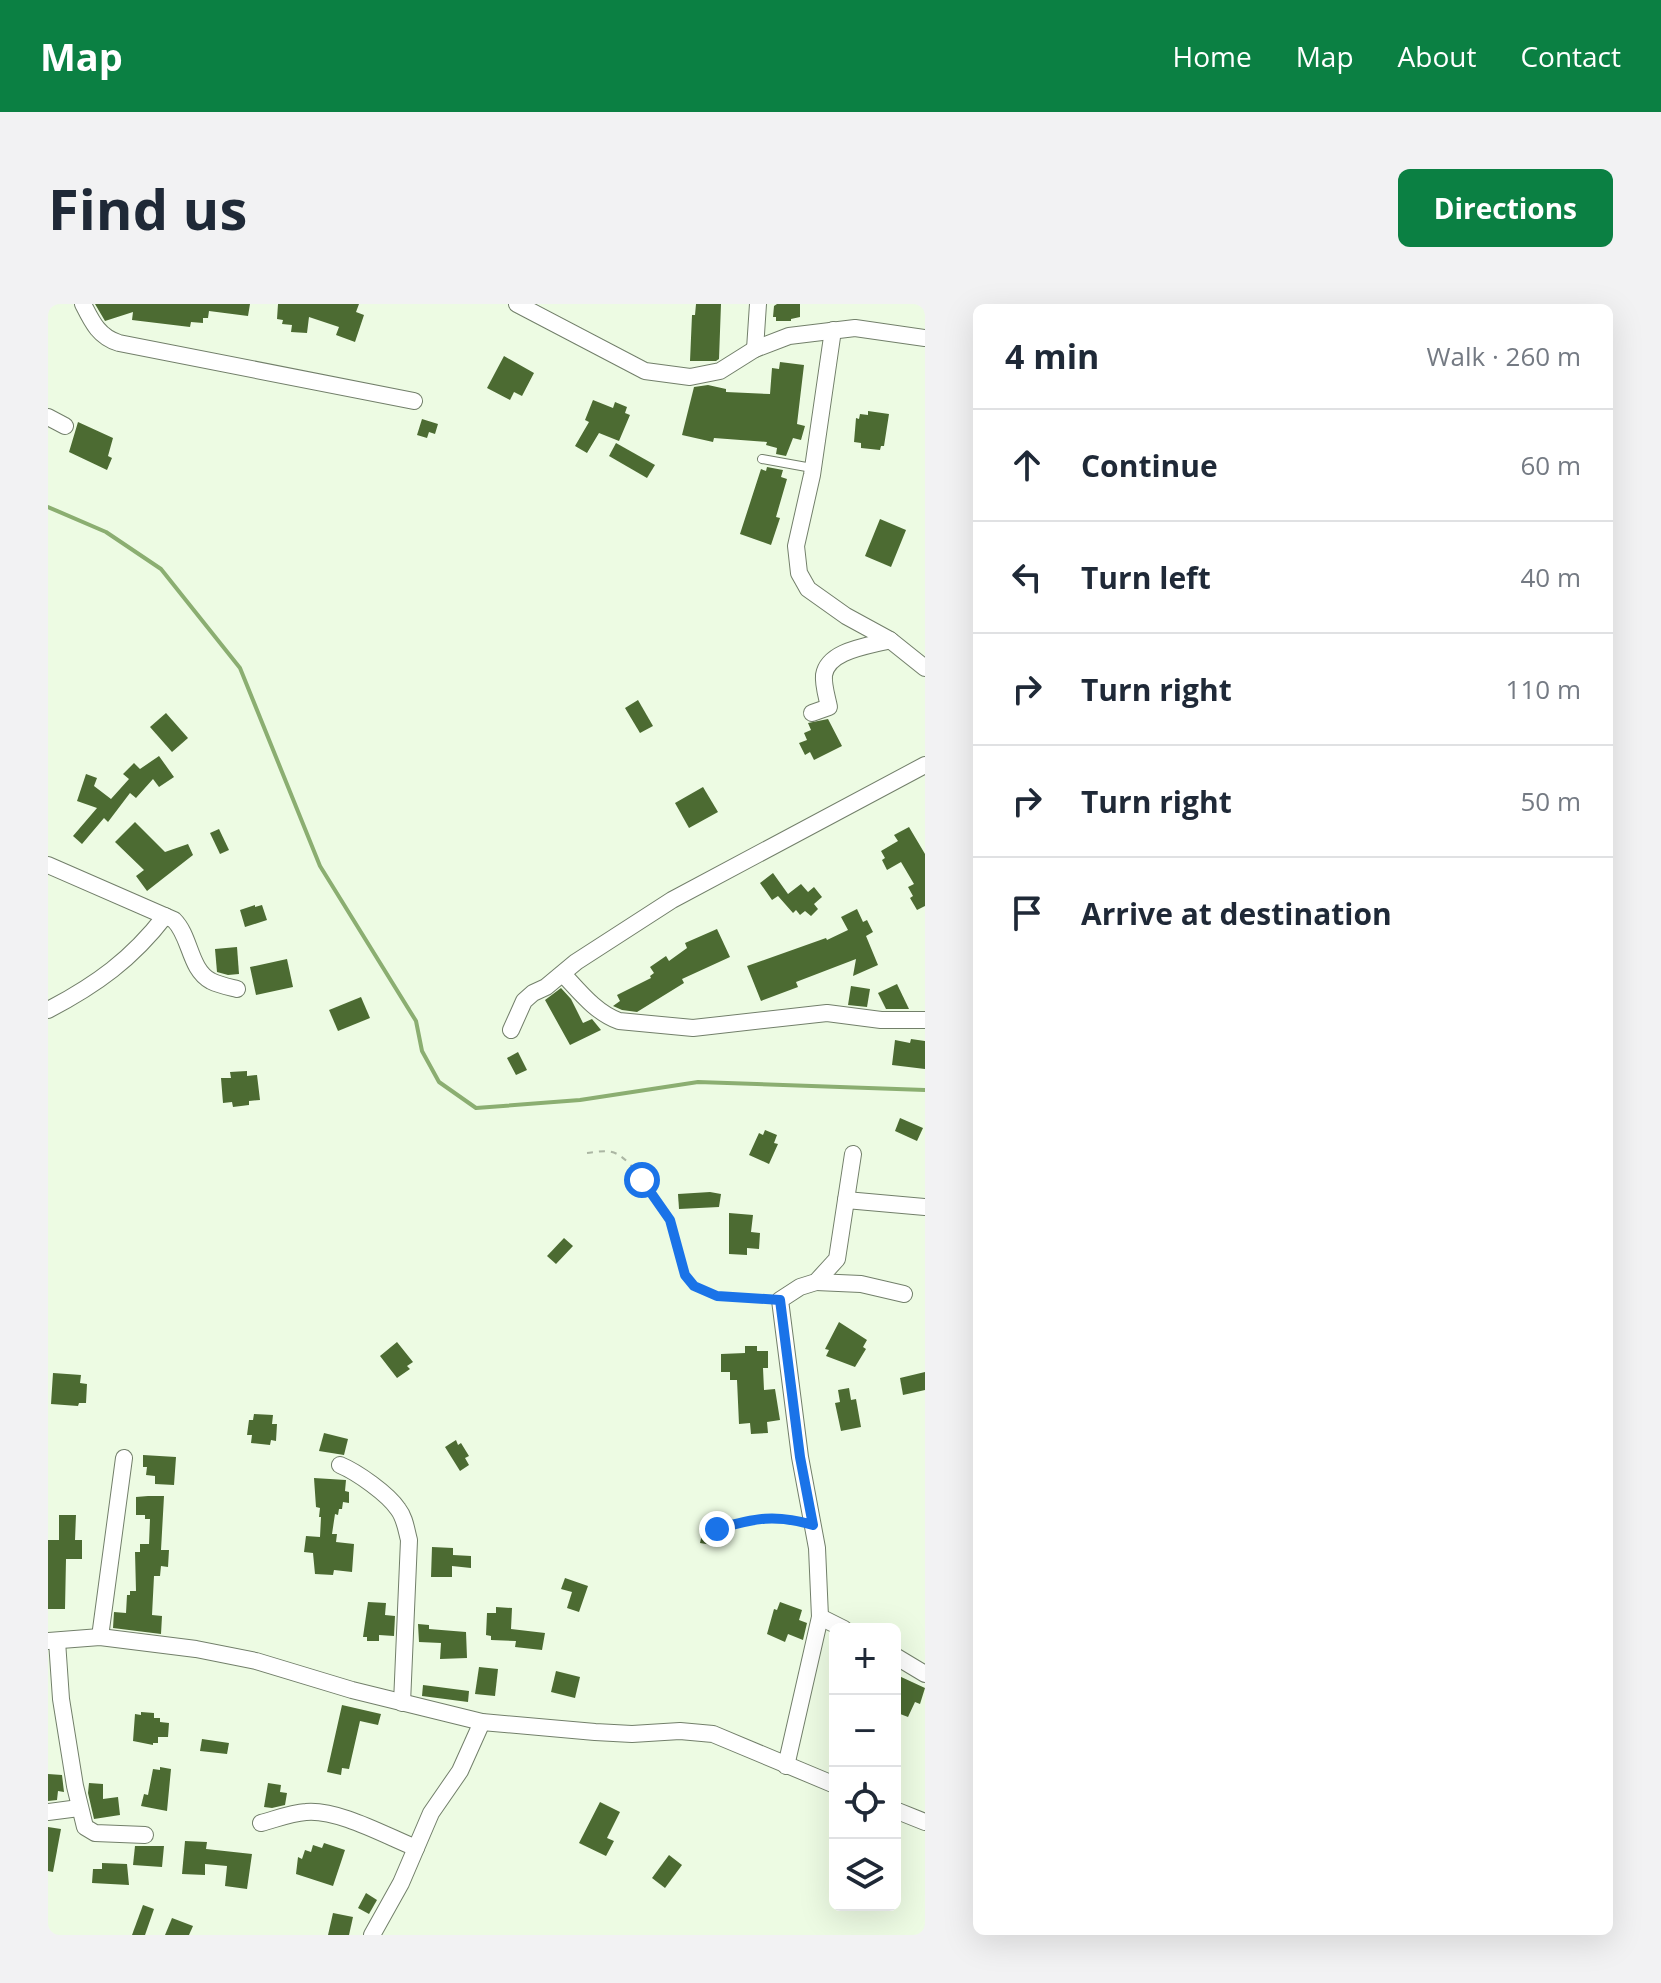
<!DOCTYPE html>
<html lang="en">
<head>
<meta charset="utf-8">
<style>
  :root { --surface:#fff; --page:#f2f2f3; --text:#1f2937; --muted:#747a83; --line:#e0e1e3; --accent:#0b8043 }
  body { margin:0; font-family:"Open Sans",sans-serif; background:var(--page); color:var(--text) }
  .controls { position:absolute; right:24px; bottom:24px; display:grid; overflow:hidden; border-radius:12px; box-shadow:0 8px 32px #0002 }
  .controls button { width:72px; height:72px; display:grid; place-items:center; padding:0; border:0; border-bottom:2px solid var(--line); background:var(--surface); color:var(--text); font:40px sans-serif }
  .stop { position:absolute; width:24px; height:24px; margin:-18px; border:6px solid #1a73e8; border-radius:50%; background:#fff }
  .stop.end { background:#1a73e8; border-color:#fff; box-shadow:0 2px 8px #0008 }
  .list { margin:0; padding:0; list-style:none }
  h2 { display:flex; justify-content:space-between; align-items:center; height:104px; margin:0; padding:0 32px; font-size:34px }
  h2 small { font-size:26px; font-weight:400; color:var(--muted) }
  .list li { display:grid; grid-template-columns:52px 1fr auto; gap:24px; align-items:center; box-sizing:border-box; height:112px; padding:0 32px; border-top:2px solid var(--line) }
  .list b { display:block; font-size:30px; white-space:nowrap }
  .list em { font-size:26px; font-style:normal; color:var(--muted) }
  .icon { flex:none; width:44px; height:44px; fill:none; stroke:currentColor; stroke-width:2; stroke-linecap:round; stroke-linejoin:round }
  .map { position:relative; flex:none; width:877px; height:1631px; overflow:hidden; border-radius:12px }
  header { display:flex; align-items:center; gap:48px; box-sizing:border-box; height:112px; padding:0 40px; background:var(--accent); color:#fff }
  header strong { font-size:38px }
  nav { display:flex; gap:44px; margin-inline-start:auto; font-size:28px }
  .intro { display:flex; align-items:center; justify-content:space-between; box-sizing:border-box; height:192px; padding:0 48px }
  h1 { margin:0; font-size:56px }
  .button { padding:20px 36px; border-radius:12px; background:var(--accent); color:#fff; font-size:28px; font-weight:700 }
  main { display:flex; gap:48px; padding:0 48px }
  aside { flex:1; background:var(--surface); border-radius:12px; box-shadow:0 8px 32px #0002 }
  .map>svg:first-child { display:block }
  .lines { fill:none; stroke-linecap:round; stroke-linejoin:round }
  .stream { stroke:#8bae71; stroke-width:4 }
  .building { fill:#4c6b32 }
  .service-casing { stroke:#727f6a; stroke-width:10 }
  .minor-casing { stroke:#727f6a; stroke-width:18 }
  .path { stroke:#abb6a3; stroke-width:2; stroke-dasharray:6 6; stroke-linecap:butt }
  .service { stroke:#fff; stroke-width:8 }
  .minor { stroke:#fff; stroke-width:16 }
  .route { stroke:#1a73e8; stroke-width:10 }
</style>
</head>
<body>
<header>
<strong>Map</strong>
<nav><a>Home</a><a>Map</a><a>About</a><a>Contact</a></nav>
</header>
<div class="intro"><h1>Find us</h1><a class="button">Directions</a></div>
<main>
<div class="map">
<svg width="877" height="1631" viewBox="0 0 877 1631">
  <rect width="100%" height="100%" fill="#edfbe3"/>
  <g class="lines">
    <polyline class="stream" points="0,203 58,228 113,265 192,364 272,562 368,717 374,747 391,778 428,804 532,796 650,778 877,786"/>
  </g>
  <g class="building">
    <polygon points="47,0 161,0 161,6 161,0 202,0 200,12 161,7 160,14 155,14 155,19 143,18 142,23 84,16 85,8 57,17"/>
    <polygon points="230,0 311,0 308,8 316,11 307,38 288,31 291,23 261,13 259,29 243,28 244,21 234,20 235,16 229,15"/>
    <polygon points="648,0 673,0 671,55 668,57 642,57 644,11 647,11"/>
    <polygon points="729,0 752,0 752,13 743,15 743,17 728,17 728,13 725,13 726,2"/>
    <polygon points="456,52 486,69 474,92 466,88 462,96 439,84"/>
    <polygon points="732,58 756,61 749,120 757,122 753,136 745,134 738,152 728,150 729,144 718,141 719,138 666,134 665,138 634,131 646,83 660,81 678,85 678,88 722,90 724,64 731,65"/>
    <polygon points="545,96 565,104 567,98 579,103 577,109 582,111 571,137 551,129 539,149 527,142 541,118 537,116"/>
    <polygon points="820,107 841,110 836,142 833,142 832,146 813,144 813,139 806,138 808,114 811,115 812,110 820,111"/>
    <polygon points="374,115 390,120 387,130 381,128 379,134 369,131"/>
    <polygon points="30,118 65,134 60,152 64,154 59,166 21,148"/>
    <polygon points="568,139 607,161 599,174 561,152"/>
    <polygon points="719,163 735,166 733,173 739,175 728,213 732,214 723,241 692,230 713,165 718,167"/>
    <polygon points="832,215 858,226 843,263 817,252"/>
    <polygon points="590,396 605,422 592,429 577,404"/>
    <polygon points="118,409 140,434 124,448 102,423"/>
    <polygon points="780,415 794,442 766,456 762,448 757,451 751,439 759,436 756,429 763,426 760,419"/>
    <polygon points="111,452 126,473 111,483 105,475 88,494 82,489 60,518 56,514 34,540 25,532 49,504 29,497 38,470 49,474 46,482 63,495 81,475 75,470 86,459 92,465"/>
    <polygon points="655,483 670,508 641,524 627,499"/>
    <polygon points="87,518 117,548 140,540 145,551 99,587 88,572 96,566 67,538"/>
    <polygon points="861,523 877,550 877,602 869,606 862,594 865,592 860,583 866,580 853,558 839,566 834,556 837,554 833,547 850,537 846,531"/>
    <polygon points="171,525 181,546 172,550 162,529"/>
    <polygon points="725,569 740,590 753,580 760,588 766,583 774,593 766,600 770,605 763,612 757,607 752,611 748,606 745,609 730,592 724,596 712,579"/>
    <polygon points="207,601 207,603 214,601 219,616 197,623 192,606"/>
    <polygon points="809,605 815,618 819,616 825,628 818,632 830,661 805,672 808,655 748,678 750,683 713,697 699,662 778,634 779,636 800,626 793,613"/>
    <polygon points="669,625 682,653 634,675 636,679 589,708 574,706 565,702 572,697 569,691 603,674 602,672 606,669 602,663 618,652 621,657 639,644 637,639"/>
    <polygon points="189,643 191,670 180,671 169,668 167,645"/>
    <polygon points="239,655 245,683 208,691 202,663"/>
    <polygon points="849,680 861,705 838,705 830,689"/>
    <polygon points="803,682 822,685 819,703 800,701"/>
    <polygon points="513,684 523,695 535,719 544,715 553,726 522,741 497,696"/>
    <polygon points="313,693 322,714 290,727 281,706"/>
    <polygon points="863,735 877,737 877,765 844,761 847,736 862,739"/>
    <polygon points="470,748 479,766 468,771 459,754"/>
    <polygon points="199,767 199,772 209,771 212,796 201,797 201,801 185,803 184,798 175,799 173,774 183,774 182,768"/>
    <polygon points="852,814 875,824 869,837 847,827"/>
    <polygon points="717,826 729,831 726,839 730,840 721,860 701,851 711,829 715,831"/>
    <polygon points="662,888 673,890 671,903 631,905 630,890"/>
    <polygon points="681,909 705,911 703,928 712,929 711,945 699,944 699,951 681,950"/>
    <polygon points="516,934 525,942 508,960 499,952"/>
    <polygon points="791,1018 819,1036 815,1043 818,1045 807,1063 778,1052 781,1046 777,1045"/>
    <polygon points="349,1038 365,1058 359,1062 362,1065 349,1074 332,1052"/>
    <polygon points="697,1042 709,1042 709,1047 720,1047 720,1064 715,1064 716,1086 727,1085 732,1116 719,1118 720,1129 703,1130 702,1119 691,1120 689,1076 682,1076 682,1068 673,1068 673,1050 697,1049"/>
    <polygon points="877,1068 877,1086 855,1091 852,1074"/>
    <polygon points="5,1069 33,1071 32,1079 39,1080 38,1099 31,1099 30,1102 3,1100"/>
    <polygon points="801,1084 803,1096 808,1095 813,1123 793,1127 787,1099 792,1098 790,1086"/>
    <polygon points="206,1110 225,1111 224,1120 229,1120 228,1137 223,1136 222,1141 203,1139 204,1131 199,1131 201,1116 205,1116"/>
    <polygon points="276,1129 300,1135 296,1151 271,1147"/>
    <polygon points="408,1136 410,1141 413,1139 421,1152 417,1154 421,1161 412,1167 397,1143"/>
    <polygon points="95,1151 128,1153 126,1181 107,1180 107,1172 98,1171 99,1163 95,1163"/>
    <polygon points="266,1174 298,1176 297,1187 301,1188 301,1199 295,1198 294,1205 291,1205 290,1211 287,1210 284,1230 289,1230 288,1238 306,1240 304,1268 286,1266 285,1271 267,1270 265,1249 256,1248 258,1232 272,1233 273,1213 271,1213 272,1204 268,1203"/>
    <polygon points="100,1192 116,1192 113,1246 121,1246 120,1263 113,1262 112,1272 106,1272 104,1311 114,1312 113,1330 65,1324 66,1308 78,1309 79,1291 82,1291 82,1287 88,1287 87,1248 92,1248 92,1240 101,1240 102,1215 97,1215 97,1211 88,1211 88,1193"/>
    <polygon points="11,1211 28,1211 27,1236 34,1236 34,1255 18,1255 17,1305 0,1305 0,1236 11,1236"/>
    <polygon points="658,1212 669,1214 664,1241 652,1239"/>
    <polygon points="384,1243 405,1244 405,1251 423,1252 423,1264 404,1262 404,1273 383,1273"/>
    <polygon points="517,1274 540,1282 531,1308 519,1304 524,1288 513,1285"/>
    <polygon points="320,1298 338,1299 337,1311 347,1312 346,1332 331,1331 331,1337 319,1337 319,1333 315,1333"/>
    <polygon points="732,1298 754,1306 751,1316 759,1319 755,1336 740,1330 737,1338 719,1330 726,1305 729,1306"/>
    <polygon points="448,1303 464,1304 463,1325 497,1329 494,1346 467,1343 468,1337 443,1336 443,1332 438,1331 439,1309 448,1309"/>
    <polygon points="370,1320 381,1321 381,1325 418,1328 419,1354 392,1355 393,1339 371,1338"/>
    <polygon points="431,1363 450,1365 447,1392 427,1390"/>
    <polygon points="508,1367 532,1373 527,1394 503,1388"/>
    <polygon points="851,1372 877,1384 872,1400 867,1398 860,1413 847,1408 847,1381"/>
    <polygon points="375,1381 421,1387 420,1398 374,1392"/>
    <polygon points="294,1401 333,1410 330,1421 312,1417 301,1465 294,1464 293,1471 279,1468"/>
    <polygon points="93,1408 106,1409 106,1414 112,1414 112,1418 121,1419 120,1433 110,1433 110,1439 105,1439 105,1441 85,1437 87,1410 93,1411"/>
    <polygon points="154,1435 181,1439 179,1450 152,1447"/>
    <polygon points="112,1463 123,1465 119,1507 93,1502 96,1490 100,1491 105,1465 112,1466"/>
    <polygon points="0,1470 14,1471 16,1488 10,1487 9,1496 0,1497"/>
    <polygon points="41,1479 55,1480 55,1495 70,1493 72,1511 46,1515 40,1489"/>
    <polygon points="220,1479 233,1481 232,1488 239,1489 237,1501 224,1504 216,1503"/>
    <polygon points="552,1498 572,1508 559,1534 566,1537 558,1552 531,1539"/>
    <polygon points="0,1523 13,1525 5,1568 0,1567"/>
    <polygon points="137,1537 159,1538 158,1545 204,1550 199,1585 177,1582 179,1562 157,1560 157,1571 134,1570"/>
    <polygon points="276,1539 297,1546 285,1582 248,1570 250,1553 254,1555 257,1546 263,1548 265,1541 274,1544"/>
    <polygon points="87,1542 116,1542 114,1563 85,1561"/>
    <polygon points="621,1551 634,1561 617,1584 604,1574"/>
    <polygon points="54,1559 79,1560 81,1581 44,1579 45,1565 54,1565"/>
    <polygon points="318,1589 329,1596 321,1610 310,1604"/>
    <polygon points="95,1601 106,1605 97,1631 84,1631"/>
    <polygon points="285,1609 305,1613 301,1631 280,1631"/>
    <polygon points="124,1614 145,1622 141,1631 117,1631"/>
  </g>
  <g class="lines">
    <defs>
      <polyline id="service" points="714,155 764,164"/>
      <g id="minor">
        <path d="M 35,0 C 44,18 51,33 71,39 L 366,97"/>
        <polyline points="469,0 597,67 642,73 672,67 707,45 741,32 807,24 877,34"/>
        <polyline points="785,26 764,171 748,242 751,269 760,285 798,312 842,336 877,364"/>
        <polyline points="707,45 710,0"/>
        <polyline points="0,113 17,122"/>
        <path d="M 764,409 L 781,403 C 779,393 775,381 776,371 C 780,346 821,342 842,336"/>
        <path d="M 0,561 L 126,616 C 143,633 141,665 163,677 C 171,681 181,683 189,685"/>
        <path d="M 515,670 C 531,687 548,709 571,717 L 645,724 L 779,709 L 833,716 L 877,716"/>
        <path d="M 0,706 C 48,681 84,655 117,612"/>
        <polyline points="463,726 476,697 485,689 498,683 528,658 624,596 877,461"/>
        <polyline points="798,896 877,903"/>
        <polyline points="768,978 813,980 856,990"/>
        <path d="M 292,1161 C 309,1168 340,1190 350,1205 C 357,1214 358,1225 361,1236 L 354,1399"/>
        <polyline points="772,1313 796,1325"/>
        <polyline points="52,1333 76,1154"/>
        <polyline points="0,1337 52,1333 148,1345 208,1357 304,1386 434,1418 547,1428 584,1430 632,1427 665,1430 787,1481"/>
        <polyline points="9,1337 13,1395 27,1482 37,1523 47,1529 97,1531"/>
        <polyline points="847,1352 877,1370"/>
        <polyline points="738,1462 772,1313 769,1244 752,1153 732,996 752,983 768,978 789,955 805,850"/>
        <polyline points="847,1506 877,1518"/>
        <polyline points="0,1508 31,1504"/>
        <path d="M 213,1519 C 228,1515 243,1509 258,1508 C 290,1505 338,1532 368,1544"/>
        <polyline points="324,1631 353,1579 383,1509 412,1467 434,1418"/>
      </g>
    </defs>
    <use href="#service" class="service-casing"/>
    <use href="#minor" class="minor-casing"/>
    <g class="path">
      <path d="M 539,849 C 549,848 560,845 569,850 C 584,857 616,901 622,917 C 630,937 628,965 644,980 C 662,996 693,993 715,995"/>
      <polyline points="669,1225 720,1213 750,1216"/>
    </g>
    <use href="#service" class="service"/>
    <use href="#minor" class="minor"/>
  </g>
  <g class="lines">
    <path class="route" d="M 594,876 L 622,916 L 637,971 L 646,982 L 669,992 L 732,996 L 752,1153 L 765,1221 C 727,1210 707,1214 669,1225"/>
  </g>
</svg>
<div class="controls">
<button>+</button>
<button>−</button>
<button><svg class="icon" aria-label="locate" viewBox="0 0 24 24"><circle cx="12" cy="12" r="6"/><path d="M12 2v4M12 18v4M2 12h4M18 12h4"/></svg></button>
<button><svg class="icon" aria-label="layers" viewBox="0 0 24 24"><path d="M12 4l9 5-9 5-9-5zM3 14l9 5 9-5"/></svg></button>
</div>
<div class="stop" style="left:594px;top:876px"></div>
<div class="stop end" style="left:669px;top:1225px"></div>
</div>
<aside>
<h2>4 min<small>Walk · 260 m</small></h2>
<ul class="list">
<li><svg class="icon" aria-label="ahead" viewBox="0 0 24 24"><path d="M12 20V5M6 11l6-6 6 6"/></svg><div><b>Continue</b></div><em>60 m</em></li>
<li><svg class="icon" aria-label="left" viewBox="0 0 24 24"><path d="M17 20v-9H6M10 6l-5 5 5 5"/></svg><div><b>Turn left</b></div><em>40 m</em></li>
<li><svg class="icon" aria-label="right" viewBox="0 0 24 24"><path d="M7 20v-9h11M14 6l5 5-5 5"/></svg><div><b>Turn right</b></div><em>110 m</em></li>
<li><svg class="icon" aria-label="right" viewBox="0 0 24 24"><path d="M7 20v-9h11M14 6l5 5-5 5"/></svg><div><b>Turn right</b></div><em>50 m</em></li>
<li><svg class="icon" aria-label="arrive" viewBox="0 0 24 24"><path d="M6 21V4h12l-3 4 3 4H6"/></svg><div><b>Arrive at destination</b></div></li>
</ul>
</aside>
</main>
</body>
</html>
